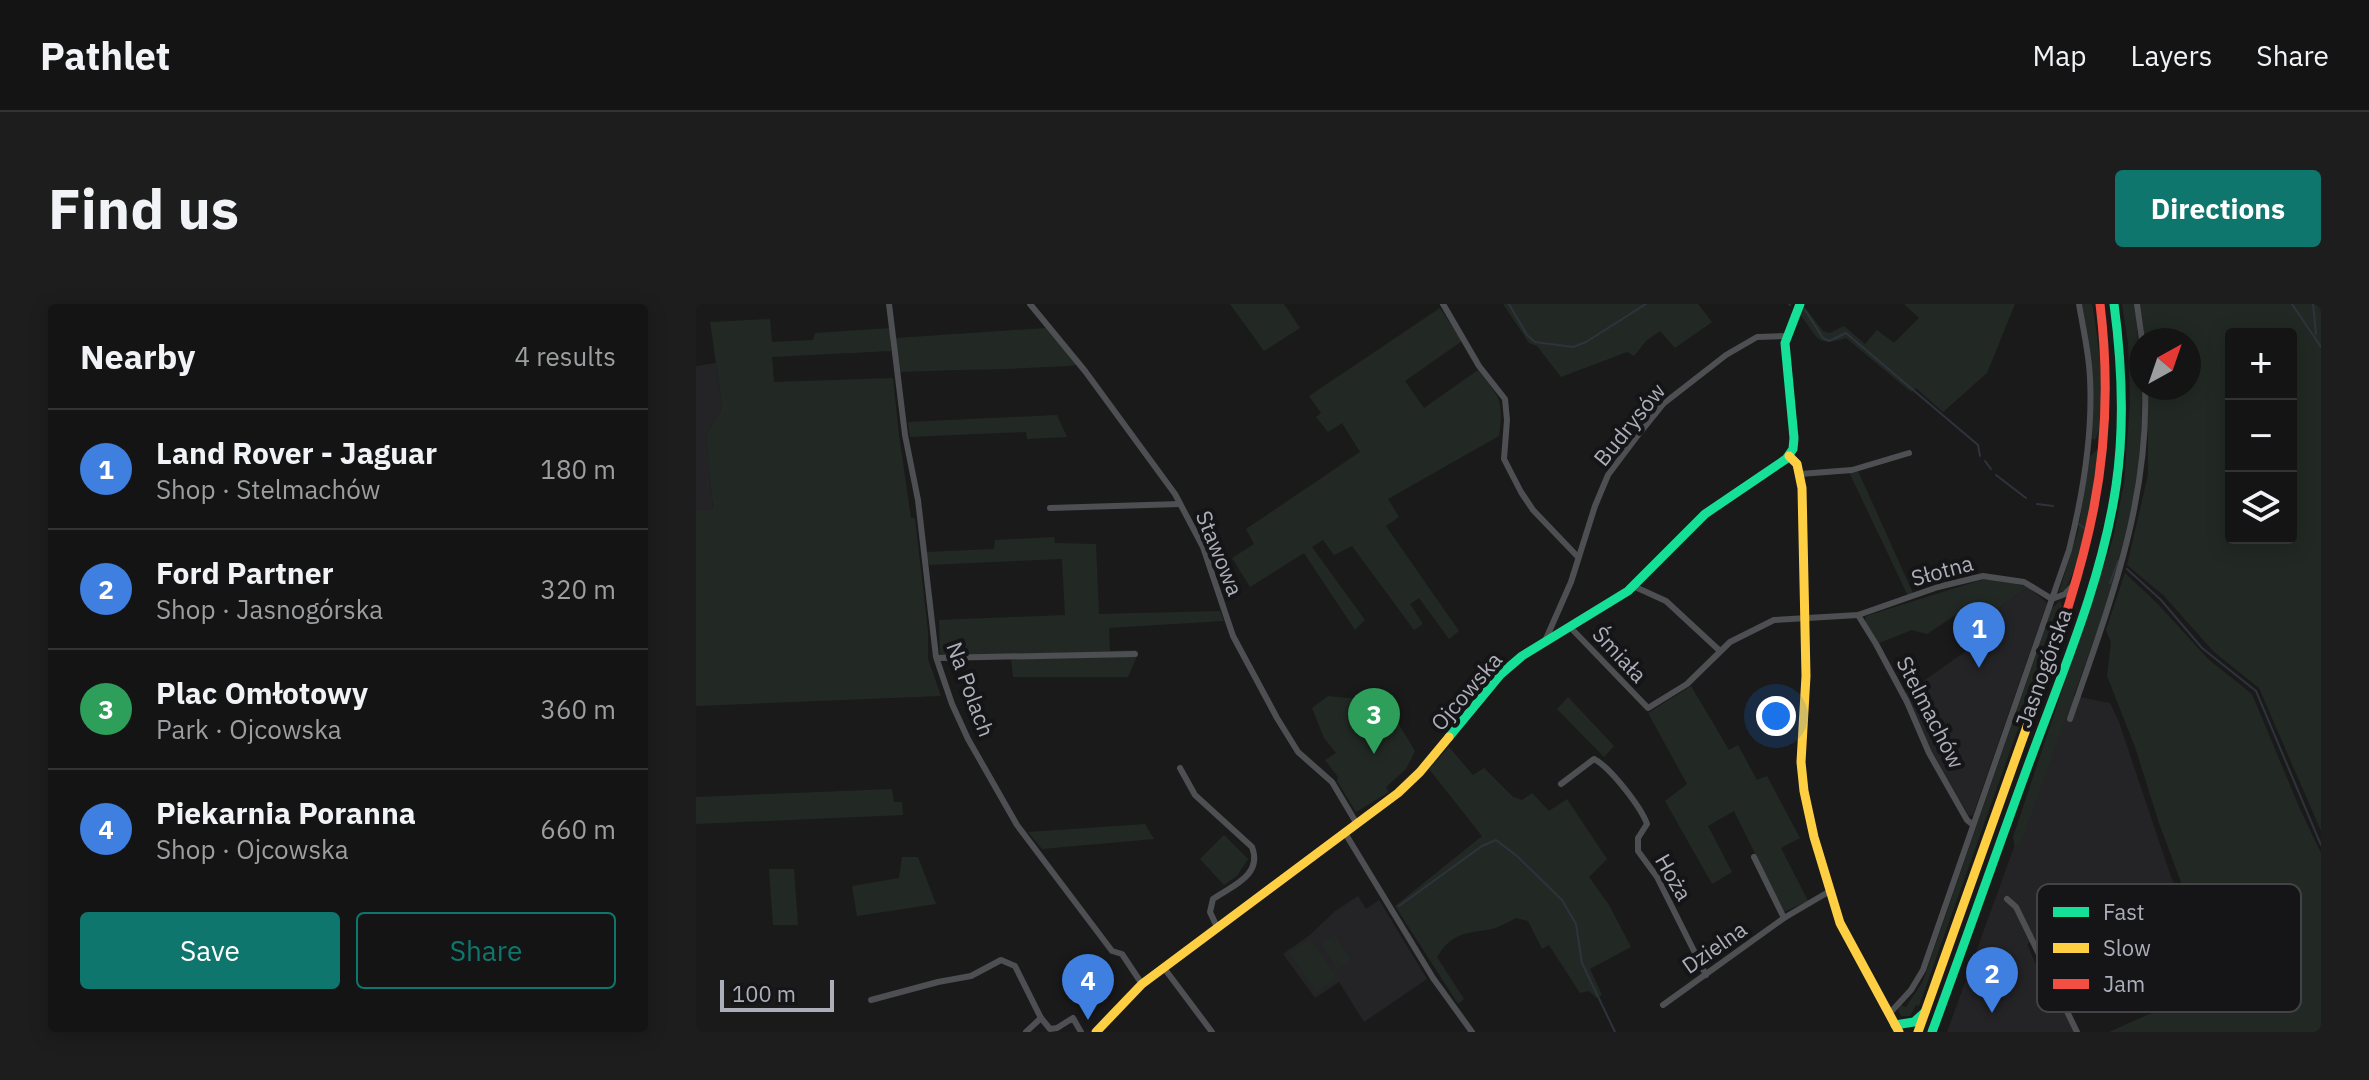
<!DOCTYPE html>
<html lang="en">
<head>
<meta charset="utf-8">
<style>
  :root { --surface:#141414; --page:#1d1d1d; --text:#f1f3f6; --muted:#9d9ea0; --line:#333334; --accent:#0f766e }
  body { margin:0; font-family:"IBM Plex Sans",sans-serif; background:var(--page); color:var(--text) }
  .controls { position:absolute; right:24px; top:24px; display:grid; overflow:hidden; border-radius:8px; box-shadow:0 4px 20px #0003 }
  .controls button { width:72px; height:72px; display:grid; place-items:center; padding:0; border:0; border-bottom:2px solid var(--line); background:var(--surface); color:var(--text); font:40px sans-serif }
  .compass { position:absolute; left:1433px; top:24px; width:72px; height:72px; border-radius:50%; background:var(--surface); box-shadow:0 4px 20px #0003; rotate:40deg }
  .scale { position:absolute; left:24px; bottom:20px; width:114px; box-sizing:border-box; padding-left:8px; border:4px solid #acafba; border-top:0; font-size:22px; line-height:28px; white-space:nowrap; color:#acafba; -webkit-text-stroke:6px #151416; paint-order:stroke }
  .you { position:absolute; left:1080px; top:412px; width:28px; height:28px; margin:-20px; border:6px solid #fff; border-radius:50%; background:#1a73e8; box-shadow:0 0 0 12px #1a73e833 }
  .badge { display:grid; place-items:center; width:52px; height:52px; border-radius:50%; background:var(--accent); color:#fff; font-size:26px; font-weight:700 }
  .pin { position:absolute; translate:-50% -66px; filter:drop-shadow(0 2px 4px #0008) }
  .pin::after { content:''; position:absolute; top:42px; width:28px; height:24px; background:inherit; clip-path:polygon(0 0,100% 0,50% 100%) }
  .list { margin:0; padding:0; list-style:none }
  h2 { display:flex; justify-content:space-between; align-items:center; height:104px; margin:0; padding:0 32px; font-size:34px }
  h2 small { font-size:26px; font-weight:400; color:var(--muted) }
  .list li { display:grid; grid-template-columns:52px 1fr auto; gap:24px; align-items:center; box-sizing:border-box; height:120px; padding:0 32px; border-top:2px solid var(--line) }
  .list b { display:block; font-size:30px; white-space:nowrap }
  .list p { margin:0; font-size:26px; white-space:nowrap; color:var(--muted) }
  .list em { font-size:26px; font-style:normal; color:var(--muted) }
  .actions { display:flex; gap:16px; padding:24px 32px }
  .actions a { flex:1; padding:18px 0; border:2px solid var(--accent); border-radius:8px; text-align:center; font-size:28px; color:var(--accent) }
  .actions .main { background:var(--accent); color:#fff }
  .icon { flex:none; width:44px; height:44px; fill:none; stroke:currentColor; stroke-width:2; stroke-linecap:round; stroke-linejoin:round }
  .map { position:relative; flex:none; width:1625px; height:728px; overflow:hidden; border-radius:8px }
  header { display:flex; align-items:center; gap:48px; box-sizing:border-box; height:112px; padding:0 40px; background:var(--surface); border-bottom:2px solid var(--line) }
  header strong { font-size:38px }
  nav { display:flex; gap:44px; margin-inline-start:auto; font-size:28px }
  .intro { display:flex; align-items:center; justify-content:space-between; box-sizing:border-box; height:192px; padding:0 48px }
  h1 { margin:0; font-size:56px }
  .button { padding:20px 36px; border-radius:8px; background:var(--accent); color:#fff; font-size:28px; font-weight:700 }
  main { display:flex; gap:48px; padding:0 48px }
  aside { flex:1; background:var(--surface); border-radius:8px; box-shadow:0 4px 20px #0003 }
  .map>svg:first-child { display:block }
  .built { fill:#242426 }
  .green { fill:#222924; fill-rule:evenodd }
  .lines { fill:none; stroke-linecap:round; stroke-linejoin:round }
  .stream { stroke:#2e333c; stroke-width:2 }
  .street { stroke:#4e4f53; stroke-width:6 }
  .fast { stroke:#16e098; stroke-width:9 }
  .slow { stroke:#ffcf43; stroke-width:9 }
  .jam { stroke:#f24e42; stroke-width:9 }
  .labels { text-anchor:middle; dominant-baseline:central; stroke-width:8; stroke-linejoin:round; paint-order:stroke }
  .street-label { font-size:22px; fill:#acafba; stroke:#151416 }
  .key { fill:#151416; stroke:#424247; stroke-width:2 }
  .key-label { font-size:22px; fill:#acafba }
</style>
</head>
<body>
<header>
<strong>Pathlet</strong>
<nav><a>Map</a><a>Layers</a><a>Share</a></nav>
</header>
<div class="intro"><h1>Find us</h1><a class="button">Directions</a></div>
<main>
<aside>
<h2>Nearby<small>4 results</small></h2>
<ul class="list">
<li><span class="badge" style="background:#3f7fe0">1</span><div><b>Land Rover - Jaguar</b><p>Shop · Stelmachów</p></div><em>180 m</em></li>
<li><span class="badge" style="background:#3f7fe0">2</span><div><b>Ford Partner</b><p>Shop · Jasnogórska</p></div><em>320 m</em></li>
<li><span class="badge" style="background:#2e9e5b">3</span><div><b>Plac Omłotowy</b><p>Park · Ojcowska</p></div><em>360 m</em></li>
<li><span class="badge" style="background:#3f7fe0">4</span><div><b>Piekarnia Poranna</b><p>Shop · Ojcowska</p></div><em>660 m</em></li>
</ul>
<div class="actions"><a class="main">Save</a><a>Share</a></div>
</aside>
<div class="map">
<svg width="1625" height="728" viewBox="0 0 1625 728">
  <rect width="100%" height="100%" fill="#1a1a1a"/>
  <g class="built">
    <polygon points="20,59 26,100 24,109 10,131 17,205 0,206 0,62"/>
    <polygon points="1332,283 1351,299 1277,511 1273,512 1234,447 1209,390 1280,340 1271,326"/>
    <polygon points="1373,391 1414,399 1423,418 1473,567 1493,619 1362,685 1338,637 1331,640 1353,691 1361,694 1379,728 1251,728"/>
    <polygon points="662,592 670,605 683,596 731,675 668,718 643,678 619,694 587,650 614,631 639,607"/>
  </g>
  <g class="green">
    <polygon points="534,0 588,0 604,24 568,47"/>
    <polygon points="807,0 1002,0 1016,18 979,44 964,27 950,37 938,52 931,48 865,73 841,42 833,39"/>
    <path d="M 1208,0 L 1319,0 L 1291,69 L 1247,108 L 1220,84 L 1215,88 L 1150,34 C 1118,44 1123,33 1104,11 L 1107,1 L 1127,27 L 1134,29 L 1148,22 L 1169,40 L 1181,26 L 1198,39 L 1223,14 Z"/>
    <path d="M 1386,0 L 1396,0 C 1401,29 1414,112 1399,136 L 1396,134 L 1397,71 Z"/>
    <polygon points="1426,0 1439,0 1446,84 1445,142 1440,186 1420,275 1325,538 1319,545 1317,533 1417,234 1428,179 1434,99 1432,39"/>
    <path d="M 1444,0 L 1625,0 L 1625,527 L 1563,384 L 1518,348 L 1468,292 L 1431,261 L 1452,171 L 1452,84 L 1493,84 L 1493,36 L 1449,36 ZM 1535,30 L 1595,30 L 1595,234 L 1535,234 Z"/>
    <path d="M 744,4 L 766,37 L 709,77 L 728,104 L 782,66 C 804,94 808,95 803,132 L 692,195 L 703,213 L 690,222 L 763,327 L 753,335 L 723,294 L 714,300 L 727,320 L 718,326 L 656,242 L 638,251 L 627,236 L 616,243 L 669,316 L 659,326 L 608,249 L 554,283 L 536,254 L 558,240 L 550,225 L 664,148 L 646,119 L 632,128 L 620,113 L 625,109 L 613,92 Z"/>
    <polygon points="74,15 76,38 117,36 119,29 194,24 195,47 76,53 78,78 197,74 203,131 215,214 219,214 232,327 232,355 245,392 0,402 0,206 17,205 10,131 24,109 26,100 14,18"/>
    <path d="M 350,24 L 382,61 C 322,66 263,65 203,68 L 200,34 Z"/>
    <polygon points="361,111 371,133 331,135 330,128 214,133 212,118"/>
    <path d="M 1402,145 C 1397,187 1389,249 1369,286 L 1363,288 L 1382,227 L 1394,152 Z"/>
    <polygon points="1162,167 1217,289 1212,292 1153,168"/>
    <polygon points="358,233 359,239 400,240 403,310 524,307 528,317 413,324 414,347 440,346 441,352 432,373 317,373 315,354 244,357 243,316 369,311 366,255 233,261 230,248 298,245 299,236"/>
    <polygon points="1429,269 1462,300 1512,355 1556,390 1604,505 1625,549 1625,728 1413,728 1451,711 1516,691 1512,635 1499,616 1463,519 1439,443 1411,372 1415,338 1410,326"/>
    <polygon points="1288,275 1306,276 1332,283 1271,326 1261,310 1231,330 1216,326 1183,339 1169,317 1170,312"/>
    <polygon points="1364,297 1366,302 1223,702 1220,701 1214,712 1205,712 1202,706 1204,701 1210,703 1227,677 1356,304"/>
    <polygon points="995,382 1033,446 1042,441 1061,476 1071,472 1104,534 1085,544 1112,597 1088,608 1038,507 1012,522 1036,568 1016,580 969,497 991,480 952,409"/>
    <polygon points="632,392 662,395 679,415 702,419 719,447 710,465 690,483 693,488 660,508 641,477 642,473 629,456 640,449 628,434 616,404"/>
    <polygon points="872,393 918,442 908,453 861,405"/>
    <path d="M 753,443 L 777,471 L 788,464 L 817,493 L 826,496 L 836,489 L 853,507 L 871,495 L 911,555 L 893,573 L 913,601 L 935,643 L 894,665 L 906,691 L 900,694 L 893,687 L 884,689 L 853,641 L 846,645 L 832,617 L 820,614 C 812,618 804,623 796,625 C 770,630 757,627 741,653 L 768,695 L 762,700 L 699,602 L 786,532 L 733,465 Z"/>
    <polygon points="196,485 198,498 206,498 207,511 0,520 0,493"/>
    <polygon points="449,520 458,535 346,545 332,528"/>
    <polygon points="528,531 552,555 541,572 528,581 504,555"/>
    <polygon points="206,553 222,553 240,600 161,612 156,582 203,574"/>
    <polygon points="73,565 98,565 102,621 77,621"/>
    <polygon points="638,631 655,656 642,665 625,640"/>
    <polygon points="614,635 641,674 620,688 594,649"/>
  </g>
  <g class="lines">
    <g class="stream">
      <polyline points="813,0 831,31 839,38 877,43 890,38 950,0"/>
      <polyline points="1093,0 1094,1"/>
      <polyline points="1596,0 1625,43"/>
      <polyline points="1617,0 1620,30"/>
      <polyline points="1109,6 1127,34 1133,37 1150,29 1282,141 1284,152"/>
      <polyline points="1289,157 1295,165"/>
      <polyline points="1300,171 1330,194"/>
      <polyline points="1341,200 1357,202"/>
      <polyline points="1383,220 1388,224"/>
      <polyline points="1431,265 1465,296 1506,344 1560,387 1625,541"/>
      <polyline points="1414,279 1422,257"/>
      <polyline points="703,602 786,542 800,536 821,552 866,596 880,620 886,659 919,728"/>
    </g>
    <g class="street">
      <polyline points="193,0 209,131 222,196 240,353 256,400 272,435 321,521 416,647 426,650 446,680"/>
      <polyline points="334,0 389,67 479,190 507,243 537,332 581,414 602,448 636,478 661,520"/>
      <polyline points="747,0 783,62 809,95 811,116 808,155 825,188 837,206 882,253"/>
      <polyline points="1441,0 1446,36"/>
      <polyline points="1104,170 1156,166 1213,149"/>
      <polyline points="354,204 484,200"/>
      <polyline points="937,282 970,297 1024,347"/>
      <polyline points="1162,311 1180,340 1211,398 1233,449 1271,516 1277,521"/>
      <polyline points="873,322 952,404 991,380 1034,338 1078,316 1162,311 1242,283 1287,272 1328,278 1356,295 1369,290 1379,279"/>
      <polyline points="849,337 875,278 899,202 912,171 942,131 967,100 1030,51 1061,33 1090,32"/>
      <polyline points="241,354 439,350"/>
      <path d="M 1374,415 C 1411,307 1453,201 1449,84"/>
      <path d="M 484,464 L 499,491 L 556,543 C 567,571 536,582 517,595 L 514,608 L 521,623"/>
      <path d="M 865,480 L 898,455 C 914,463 945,503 951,520 L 942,534 L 942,547 L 961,573 L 1010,671"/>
      <polyline points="649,529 737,674 776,728"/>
      <polyline points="1058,553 1088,614"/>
      <polyline points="1311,595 1320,603 1381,728"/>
      <polyline points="468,664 516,728"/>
      <polyline points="175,696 242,678 275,672 305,656 319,662 345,714 354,725 361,724 377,714 385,728"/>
      <polyline points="967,701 1088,614 1134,587"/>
      <path d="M 1193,710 L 1215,686 L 1227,666 L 1373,246 C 1387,190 1397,132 1394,74 C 1393,49 1387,24 1383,0"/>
      <polyline points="330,728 345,714"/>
    </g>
    <g class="fast">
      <polyline points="753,433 805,370 826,352 932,287 1009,210 1090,155 1097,145 1098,134 1089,39 1104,0"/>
      <polyline points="1199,721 1218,718 1229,708"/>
      <path d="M 1236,728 C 1269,639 1300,549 1333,459 C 1366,369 1406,277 1420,182 C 1429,121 1426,60 1418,0"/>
    </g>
    <g class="slow">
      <polyline points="1093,152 1101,160 1106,184 1110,372 1105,458 1108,487 1118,533 1144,619 1203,728"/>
      <polyline points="400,728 446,680 702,489 724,468 753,433"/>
      <polyline points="1222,728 1339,400"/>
    </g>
    <path class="jam" d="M 1339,400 C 1390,257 1423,154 1404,0"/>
  </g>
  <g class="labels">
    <g class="street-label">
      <text transform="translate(933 120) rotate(-51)">Budrysów</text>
      <text transform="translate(524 249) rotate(68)">Stawowa</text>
      <text transform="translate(1246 266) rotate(-15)">Słotna</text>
      <text transform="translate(924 350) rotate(47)">Śmiała</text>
      <text transform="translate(1347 364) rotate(-70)">Jasnogórska</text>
      <text transform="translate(275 385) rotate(70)">Na Polach</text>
      <text transform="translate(770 387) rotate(-49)">Ojcowska</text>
      <text transform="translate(1235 408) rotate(63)">Stelmachów</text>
      <text transform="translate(978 573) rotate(60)">Hoża</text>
      <text transform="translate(1018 643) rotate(-35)">Dzielna</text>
    </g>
  </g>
  <rect x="1341" y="580" width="264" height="128" rx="12" class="key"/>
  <rect x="1357" y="603" width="36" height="10" fill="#16e098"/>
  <rect x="1357" y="639" width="36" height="10" fill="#ffcf43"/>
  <rect x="1357" y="675" width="36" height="10" fill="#f24e42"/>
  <g class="key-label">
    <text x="1407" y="616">Fast</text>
    <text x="1407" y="652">Slow</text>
    <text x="1407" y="688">Jam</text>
  </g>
</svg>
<div class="controls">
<button>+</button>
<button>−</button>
<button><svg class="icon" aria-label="layers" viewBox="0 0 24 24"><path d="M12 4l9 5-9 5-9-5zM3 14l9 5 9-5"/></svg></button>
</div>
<svg class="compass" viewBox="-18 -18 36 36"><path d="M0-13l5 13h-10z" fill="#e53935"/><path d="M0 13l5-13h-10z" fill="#9d9ea0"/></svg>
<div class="scale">100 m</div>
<div class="you"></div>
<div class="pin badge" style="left:1283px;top:364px;background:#3f7fe0">1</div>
<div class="pin badge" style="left:1296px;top:709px;background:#3f7fe0">2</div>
<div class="pin badge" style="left:678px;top:450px;background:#2e9e5b">3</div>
<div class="pin badge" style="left:392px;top:716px;background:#3f7fe0">4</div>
</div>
</main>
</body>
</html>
